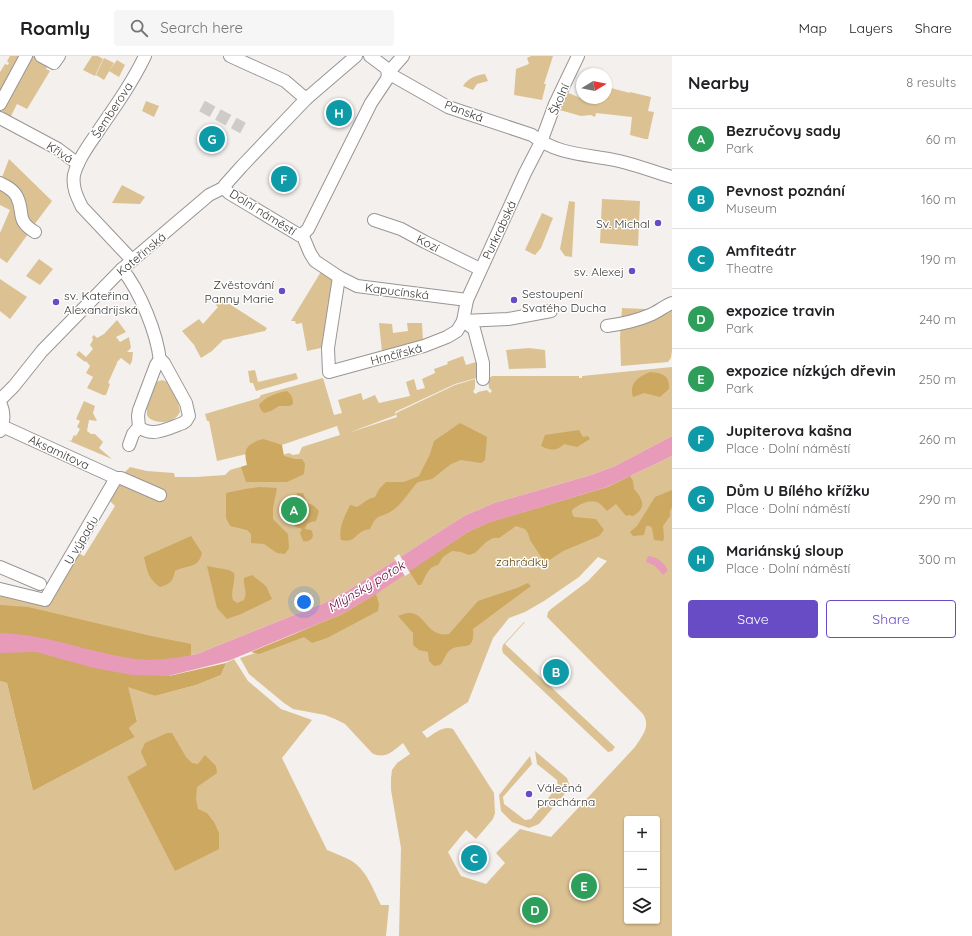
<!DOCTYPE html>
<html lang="en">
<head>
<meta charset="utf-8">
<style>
  :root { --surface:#fff; --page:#f6f6f6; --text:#202124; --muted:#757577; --line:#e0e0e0; --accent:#684cc5 }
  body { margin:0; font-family:Quicksand,sans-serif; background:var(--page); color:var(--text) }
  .controls { position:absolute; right:12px; bottom:12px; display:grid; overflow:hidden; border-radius:4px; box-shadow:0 1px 3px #0004 }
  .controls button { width:36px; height:36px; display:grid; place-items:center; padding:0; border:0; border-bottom:1px solid var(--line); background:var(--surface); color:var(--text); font:20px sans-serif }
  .compass { position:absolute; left:576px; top:12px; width:36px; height:36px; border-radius:50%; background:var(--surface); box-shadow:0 1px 3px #0004; rotate:80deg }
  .you { position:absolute; left:304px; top:546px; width:14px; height:14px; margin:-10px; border:3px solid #fff; border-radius:50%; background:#1a73e8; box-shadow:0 0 0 6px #1a73e833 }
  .badge { display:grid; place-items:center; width:26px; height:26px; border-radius:50%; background:var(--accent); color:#fff; font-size:13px; font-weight:700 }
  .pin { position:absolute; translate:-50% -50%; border:2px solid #fff; box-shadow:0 1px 4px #0006 }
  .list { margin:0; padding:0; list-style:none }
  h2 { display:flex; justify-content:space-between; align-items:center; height:52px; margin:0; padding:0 16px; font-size:17px }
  h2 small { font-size:13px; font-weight:400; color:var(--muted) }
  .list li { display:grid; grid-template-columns:26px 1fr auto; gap:12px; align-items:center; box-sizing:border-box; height:60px; padding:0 16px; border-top:1px solid var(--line) }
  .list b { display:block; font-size:15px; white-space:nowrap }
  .list p { margin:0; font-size:13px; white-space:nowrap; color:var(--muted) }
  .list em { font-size:13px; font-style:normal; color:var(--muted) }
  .actions { display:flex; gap:8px; padding:12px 16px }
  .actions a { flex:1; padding:9px 0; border:1px solid var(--accent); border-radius:4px; text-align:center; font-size:14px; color:var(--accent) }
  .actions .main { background:var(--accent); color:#fff }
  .icon { flex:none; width:22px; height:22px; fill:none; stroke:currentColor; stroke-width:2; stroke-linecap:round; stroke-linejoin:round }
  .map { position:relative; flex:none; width:672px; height:880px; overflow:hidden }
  header { display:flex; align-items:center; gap:24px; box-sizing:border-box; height:56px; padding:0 20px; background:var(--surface); border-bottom:1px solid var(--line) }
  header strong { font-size:19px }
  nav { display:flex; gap:22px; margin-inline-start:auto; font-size:14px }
  .search { width:280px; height:36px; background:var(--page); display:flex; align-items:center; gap:10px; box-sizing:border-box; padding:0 14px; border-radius:4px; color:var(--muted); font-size:15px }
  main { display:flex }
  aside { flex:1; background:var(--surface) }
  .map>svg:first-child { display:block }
  .green { fill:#dcc292; fill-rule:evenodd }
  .forest { fill:#cca861 }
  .water { fill:#e89bb8 }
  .pier { fill:#f4f0ee }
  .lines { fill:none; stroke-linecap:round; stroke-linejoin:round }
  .minor-tunnel { stroke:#cecbc9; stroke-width:12; stroke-dasharray:12 6; stroke-linecap:butt }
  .minor-casing { stroke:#999594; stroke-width:14 }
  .minor { stroke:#fff; stroke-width:12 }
  .poi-dot { fill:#684cc5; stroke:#fff; stroke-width:1.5 }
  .labels { text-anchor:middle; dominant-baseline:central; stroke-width:3; stroke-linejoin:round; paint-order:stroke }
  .street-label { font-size:12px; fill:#363534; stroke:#fff }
  .poi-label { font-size:12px; fill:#363534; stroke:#fff; text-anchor:end }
  .park-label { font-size:12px; fill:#60470e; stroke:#fff }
  .water-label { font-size:13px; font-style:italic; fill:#660a3b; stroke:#fff }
</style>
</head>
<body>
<header>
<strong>Roamly</strong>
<div class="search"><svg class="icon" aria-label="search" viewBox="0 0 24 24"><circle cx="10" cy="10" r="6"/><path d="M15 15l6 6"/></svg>Search here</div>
<nav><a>Map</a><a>Layers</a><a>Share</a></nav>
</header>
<main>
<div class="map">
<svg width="672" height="880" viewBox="0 0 672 880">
  <rect width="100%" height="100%" fill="#f4f0ee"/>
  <g class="green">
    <polygon points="10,0 21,0 0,35 0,16 5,8 8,9 9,7 7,5"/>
    <polygon points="33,0 50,10 49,12 47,11 46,13 50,15 27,53 17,48 10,62 2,57 3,52"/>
    <polygon points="92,0 98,0 103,3 95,20 83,14"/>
    <polygon points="531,0 553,0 544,28 546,28 542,44 514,39 516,13 529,8 527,2"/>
    <polygon points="104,2 114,7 104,24 96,19"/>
    <polygon points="117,4 125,9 119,21 109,15"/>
    <path d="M 485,18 L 488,25 L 477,28 L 473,34 L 463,30 C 468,22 476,19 485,18 Z"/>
    <polygon points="606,26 608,26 607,31 630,37 630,36 651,41 648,55 654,56 648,83 645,83 630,79 632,61 596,57 595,61 591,59 581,60 556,53 564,35 585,44 586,42 606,42"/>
    <polygon points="146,45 159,50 154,61 142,55"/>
    <polygon points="9,103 52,145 31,173 20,158 1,124"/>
    <polygon points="122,129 145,141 140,148 112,147"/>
    <path d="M 0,131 C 22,146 7,164 28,178 L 7,207 L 0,202 L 0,177 L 10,154 L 0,149 Z"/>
    <polygon points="602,143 640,145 638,190 600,187"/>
    <polygon points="569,145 575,146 572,201 565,200 560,193"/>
    <polygon points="542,157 553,162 541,192 535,199 525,194"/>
    <polygon points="39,203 53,213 40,229 26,220"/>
    <polygon points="322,214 329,219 335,226 325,291 307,295 302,267 296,268 295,265 291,265"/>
    <polygon points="0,223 27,241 10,263 0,255"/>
    <polygon points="220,242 267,272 265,275 223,284 212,295 201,302 195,291 195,290 182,275 199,263 203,268 218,251 215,248"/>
    <polygon points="672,248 672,295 671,302 668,306 621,310 620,281 622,252 646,253"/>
    <polygon points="117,264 126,276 116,281 120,286 129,281 131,292 127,296 133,296 132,305 130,309 121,302 117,306 117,307 108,327 110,328 106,339 103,339 87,332 93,321 86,317 90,310 86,305 85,306 76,299 79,295 86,301 93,293 90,289 93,284 92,281 94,279 97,282 104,278"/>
    <polygon points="379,267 392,268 393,277 408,275 407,267 422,267 423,284 382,296"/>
    <polygon points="529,292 545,294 546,312 509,313 506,294"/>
    <polygon points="463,300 466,309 479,305 480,321 455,328 395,356 396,359 348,377 397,361 396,357 455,329 475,323 475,332 473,336 476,338 478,336 487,334 490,337 492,335 489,332 488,323 492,320 579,320 579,322 582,322 582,320 672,311 672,380 615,410 591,419 494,447 464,460 347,535 324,547 197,598 180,601 0,577 0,536 50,549 51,544 78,497 84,500 115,450 110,445 124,417 130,411 147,415 174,417 175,421 196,421 225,419 230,414 289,397 293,399 299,398 302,391 340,379 337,370 276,391 217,405 209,365 207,365 205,358 259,342 261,339 323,322 334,359 342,357 338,344 361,337 363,344 375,339 379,347 410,340 406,326 414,323 417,334 425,332 422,323 435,317 434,313 448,308 447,306"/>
    <polygon points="255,314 258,326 296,317 298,323 256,335 253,327 250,327 248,315"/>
    <path d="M 162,324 L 168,326 L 178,345 L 180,356 C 175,367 158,369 149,362 L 147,359 L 147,352 L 155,329 L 156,326 Z"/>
    <polygon points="84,345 95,350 93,357 97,365 89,364 87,375 91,378 95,378 103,386 99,392 112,403 67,384 71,385 74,379 76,380 80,373 77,371 80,365 76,363"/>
    <path d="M 672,400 L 672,880 L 399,880 L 401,792 L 391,734 L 391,722 L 392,714 L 397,707 L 410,698 L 403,687 C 393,695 385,704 372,697 L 345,668 L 335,663 L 325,659 L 293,653 L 284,647 L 249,618 L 240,602 L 255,597 L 360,547 L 468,476 L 488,467 L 607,431 ZM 598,501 L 607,505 L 588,525 L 551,553 L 548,556 L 547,561 L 643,658 C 651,671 642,680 635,691 L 551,781 L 520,773 L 496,797 L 505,807 L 486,828 L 461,820 L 448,796 L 466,774 L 476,783 L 493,763 L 495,757 L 494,737 L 453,673 C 444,669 435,677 427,682 L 422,676 L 468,646 L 493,582 L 509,562 L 525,556 L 544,545 L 579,521 ZM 627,763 L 657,763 L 657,865 L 627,865 Z"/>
    <polygon points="524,566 525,566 505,588 615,691 612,695 608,696 503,597 502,593 503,589"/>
    <path d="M 234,603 L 248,625 L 281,653 L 312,664 L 282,702 L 327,794 C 334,797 343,800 350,804 C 366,813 372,831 380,847 L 381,849 L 389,849 L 386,880 L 0,880 L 0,625 L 7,627 L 33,735 L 135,681 L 129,672 L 137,664 L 127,630 L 155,640 L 196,629 L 221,619 L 226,607 Z"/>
    <polygon points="535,695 567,722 569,728 569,733 539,768 529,772 512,766 501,755 499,739 530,700 532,708 503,741 504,748 525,764 531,763 558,730 557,724 537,708"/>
  </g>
  <g class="forest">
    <path d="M 650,316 C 662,317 670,319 669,333 L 660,341 L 644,337 L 633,341 C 629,327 638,321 650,316 Z"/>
    <path d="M 287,335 C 292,339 293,342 293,348 L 290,350 L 279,350 L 271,355 L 264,357 L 261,354 L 259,349 C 266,340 277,337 287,335 Z"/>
    <path d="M 460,367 L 487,381 L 485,404 L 481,407 L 461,404 L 451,408 L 432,423 L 418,426 L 415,429 C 409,436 401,449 393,454 C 381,463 378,455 370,473 C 354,475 357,488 341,484 C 338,472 345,460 350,449 L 357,451 L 369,443 L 375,441 L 379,433 L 386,426 L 404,426 L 419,420 L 430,398 L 434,385 Z"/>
    <path d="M 579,374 L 583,381 L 588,380 L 590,383 L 577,391 L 564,388 C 557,395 550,395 541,390 L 545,379 Z"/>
    <path d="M 263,383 L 282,389 L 284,400 L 295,403 L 302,403 L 305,408 L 304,418 L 287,426 L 246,426 L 241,411 L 247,409 C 243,393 246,388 263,383 Z"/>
    <path d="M 630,420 L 633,425 L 634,433 C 643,443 647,452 633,460 L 629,459 L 626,460 L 616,448 L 607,455 C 604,452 601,448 597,446 C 589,443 578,449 572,454 L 572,457 L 574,461 L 596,463 L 604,474 L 599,480 L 563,495 L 545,507 L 530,484 L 528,477 L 525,473 L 516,470 L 499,482 L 493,482 L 486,486 L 475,497 L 469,499 L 461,496 L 452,495 L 443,501 L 438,509 C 427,511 426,521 421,529 L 418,529 L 409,515 L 468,476 L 490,466 L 608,431 Z"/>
    <polygon points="259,431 277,432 273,452 273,463 288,478 289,492 285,498 277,497 264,488 251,487 251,478 247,474 230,470 226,462 226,437 245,433"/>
    <polygon points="672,434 672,451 670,455 670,460 663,470 664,482 663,485 654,484 652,472 650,470 646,470 644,479 633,480 630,476 637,470 655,441"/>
    <path d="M 297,437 L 303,437 L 307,447 L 313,449 L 319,455 L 316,465 C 310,466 306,467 305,473 L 311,474 C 316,481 310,487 303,485 L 300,477 L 302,473 C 300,472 298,472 296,471 C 292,468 294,462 297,458 L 296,455 L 293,454 L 291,450 L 294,447 Z"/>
    <path d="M 191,480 L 202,497 C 198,514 187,508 175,515 C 173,525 170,528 160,531 C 148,523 147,514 144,501 Z"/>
    <path d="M 207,510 L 229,514 L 234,517 C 236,526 230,535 233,544 L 237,547 L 244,544 C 248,534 243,532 244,522 L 252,519 L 266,530 L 272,543 L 241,558 L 227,563 L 217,552 Z"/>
    <path d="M 528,527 L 531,530 L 473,573 C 475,599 461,585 449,595 C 445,599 444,605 440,609 L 434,610 L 429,605 L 428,596 L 419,594 L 413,589 L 413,577 L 398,560 C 402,559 407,556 411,557 C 425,558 428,582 449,578 L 478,545 L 517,532 Z"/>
    <polygon points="376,538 379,548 378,555 327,582 312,587 304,581 259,598 251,596 343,558"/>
    <polygon points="0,549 28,551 151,580 191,588 191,599 169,620 226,607 221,619 196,629 155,640 128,631 137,665 129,672 135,681 33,735 7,627 0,625"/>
    <polygon points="167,677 172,677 186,701 192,707 198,708 205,699 216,710 217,717 197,731 196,743 198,753 207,757 214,766 219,777 219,793 175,815 127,721 147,709 141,696 145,687"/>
  </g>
  <g class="water">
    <circle cx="284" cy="122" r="5.5"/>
    <path d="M 672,380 L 672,400 L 607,431 L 488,467 L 468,476 L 376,538 L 344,557 L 228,605 L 168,620 L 132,619 L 94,612 L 36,596 L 0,597 L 0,577 C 48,578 89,597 136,603 C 156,605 177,602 197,598 L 324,547 L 347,535 L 464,460 L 494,447 L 591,419 L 615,410 Z"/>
    <path d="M 648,500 C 658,501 663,506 668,514 L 663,519 L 655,510 L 646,506 Z"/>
  </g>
  <polygon class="pier" points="399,498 410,517 405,520 394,502"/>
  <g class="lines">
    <polyline class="minor-tunnel" points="202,50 243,72"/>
    <defs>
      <g id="minor">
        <polyline points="41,0 54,7 59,0"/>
        <polyline points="230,0 285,25 306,43"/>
        <polyline points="356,0 306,43 242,110 225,129 226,134 229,137 299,179 304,177 308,173 371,47 387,23 388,17 403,0"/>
        <polyline points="370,0 386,12 388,17"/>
        <path d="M 388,17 L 448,51 L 532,79 C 559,100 588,98 619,105 C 637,109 654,116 672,121"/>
        <polyline points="0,48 26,0"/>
        <polyline points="0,62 58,93 78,108"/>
        <path d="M 0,127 C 6,130 14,134 17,141 C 25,157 15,164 35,176"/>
        <polyline points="374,164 401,173 425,186 480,213"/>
        <polyline points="302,178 310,197 315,205 339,221 357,230 467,244"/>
        <path d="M 132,204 L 82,151 C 77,141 72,131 74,119 C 78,102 92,85 101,71 C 117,48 133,25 145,0"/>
        <path d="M 122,213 C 140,235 157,277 160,305"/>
        <polyline points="339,221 328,292 329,316 424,290 447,281 457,275 463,265 467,244 525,117 541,86 555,48 578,0"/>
        <polyline points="463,265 508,263 551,255"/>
        <polyline points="463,265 474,273 483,307 483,323"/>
        <path d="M 607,270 C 622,268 636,265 650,259 C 658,256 664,250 672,247"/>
        <path d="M 162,305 L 164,307 L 186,347 L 189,360 L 186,365 L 183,367 C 169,372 152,382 139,371 L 138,360 L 139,354 L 156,309 L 158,306 Z"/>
        <polyline points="0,344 14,330 42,295 122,213 209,139 225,131"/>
        <path d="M 0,347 C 5,357 4,365 0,375"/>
        <polyline points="2,370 116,422 121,422 160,439"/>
        <polyline points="129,389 133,378 139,371"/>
        <polyline points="0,511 40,528"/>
        <polyline points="0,533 45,544 116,422"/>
      </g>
    </defs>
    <use href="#minor" class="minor-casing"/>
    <use href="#minor" class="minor"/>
  </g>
  <g class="poi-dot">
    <circle cx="658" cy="167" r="4"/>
    <circle cx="632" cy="215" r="4"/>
    <circle cx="282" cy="235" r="4"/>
    <circle cx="514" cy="244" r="4"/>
    <circle cx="56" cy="246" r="4"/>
    <circle cx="529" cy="738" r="4"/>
  </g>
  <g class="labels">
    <g class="street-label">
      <text transform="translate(559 43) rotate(-67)">Školní</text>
      <text transform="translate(112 54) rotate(-57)">Šemberova</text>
      <text transform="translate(464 55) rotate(21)">Panská</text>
      <text transform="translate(60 96) rotate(33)">Křivá</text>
      <text transform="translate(263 156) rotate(32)">Dolní náměstí</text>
      <text transform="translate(499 174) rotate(-65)">Purkrabská</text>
      <text transform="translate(428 187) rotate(27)">Kozí</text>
      <text transform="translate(141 198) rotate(-40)">Kateřinská</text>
      <text transform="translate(397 235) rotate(7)">Kapucínská</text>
      <text transform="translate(396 298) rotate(-15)">Hrnčířská</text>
      <text transform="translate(59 396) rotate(25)">Aksamitova</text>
      <text transform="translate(81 484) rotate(-59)">U výpadu</text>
    </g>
    <g class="poi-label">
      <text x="650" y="167">Sv. Michal</text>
      <text x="624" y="215">sv. Alexej</text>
      <text x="274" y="228">Zvěstování<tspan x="274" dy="14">Panny Marie</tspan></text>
      <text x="522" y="237" text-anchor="start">Sestoupení<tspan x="522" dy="14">Svatého Ducha</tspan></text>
      <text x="64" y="239" text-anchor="start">sv. Kateřina<tspan x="64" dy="14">Alexandrijská</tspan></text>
      <text x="537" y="731" text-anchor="start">Válečná<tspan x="537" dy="14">prachárna</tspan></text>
    </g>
    <g class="park-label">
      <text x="522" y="505">zahrádky</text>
    </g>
    <g class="water-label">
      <text transform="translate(366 530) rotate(-31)">Mlýnský potok</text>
    </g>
  </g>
</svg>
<div class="controls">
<button>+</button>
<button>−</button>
<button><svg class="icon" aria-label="layers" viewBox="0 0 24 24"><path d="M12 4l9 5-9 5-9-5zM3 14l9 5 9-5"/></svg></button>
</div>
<svg class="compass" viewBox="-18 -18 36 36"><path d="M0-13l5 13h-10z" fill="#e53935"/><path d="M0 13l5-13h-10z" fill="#757577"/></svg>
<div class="you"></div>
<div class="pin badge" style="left:294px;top:454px;background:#2e9e5b">A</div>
<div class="pin badge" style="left:556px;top:616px;background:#0f9aa8">B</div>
<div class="pin badge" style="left:474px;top:802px;background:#0f9aa8">C</div>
<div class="pin badge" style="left:535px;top:854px;background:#2e9e5b">D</div>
<div class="pin badge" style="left:584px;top:830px;background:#2e9e5b">E</div>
<div class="pin badge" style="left:284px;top:123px;background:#0f9aa8">F</div>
<div class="pin badge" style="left:212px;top:83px;background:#0f9aa8">G</div>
<div class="pin badge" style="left:339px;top:57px;background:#0f9aa8">H</div>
</div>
<aside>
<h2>Nearby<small>8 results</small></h2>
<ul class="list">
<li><span class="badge" style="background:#2e9e5b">A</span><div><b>Bezručovy sady</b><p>Park</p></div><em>60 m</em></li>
<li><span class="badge" style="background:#0f9aa8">B</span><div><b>Pevnost poznání</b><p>Museum</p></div><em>160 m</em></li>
<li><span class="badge" style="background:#0f9aa8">C</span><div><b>Amfiteátr</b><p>Theatre</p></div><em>190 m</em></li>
<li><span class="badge" style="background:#2e9e5b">D</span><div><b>expozice travin</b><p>Park</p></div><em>240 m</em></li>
<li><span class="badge" style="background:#2e9e5b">E</span><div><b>expozice nízkých dřevin</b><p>Park</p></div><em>250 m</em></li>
<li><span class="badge" style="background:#0f9aa8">F</span><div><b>Jupiterova kašna</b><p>Place · Dolní náměstí</p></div><em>260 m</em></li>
<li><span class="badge" style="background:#0f9aa8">G</span><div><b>Dům U Bílého křížku</b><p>Place · Dolní náměstí</p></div><em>290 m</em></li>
<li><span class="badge" style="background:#0f9aa8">H</span><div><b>Mariánský sloup</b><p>Place · Dolní náměstí</p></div><em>300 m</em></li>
</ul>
<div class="actions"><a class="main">Save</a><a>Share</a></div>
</aside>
</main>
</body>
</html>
